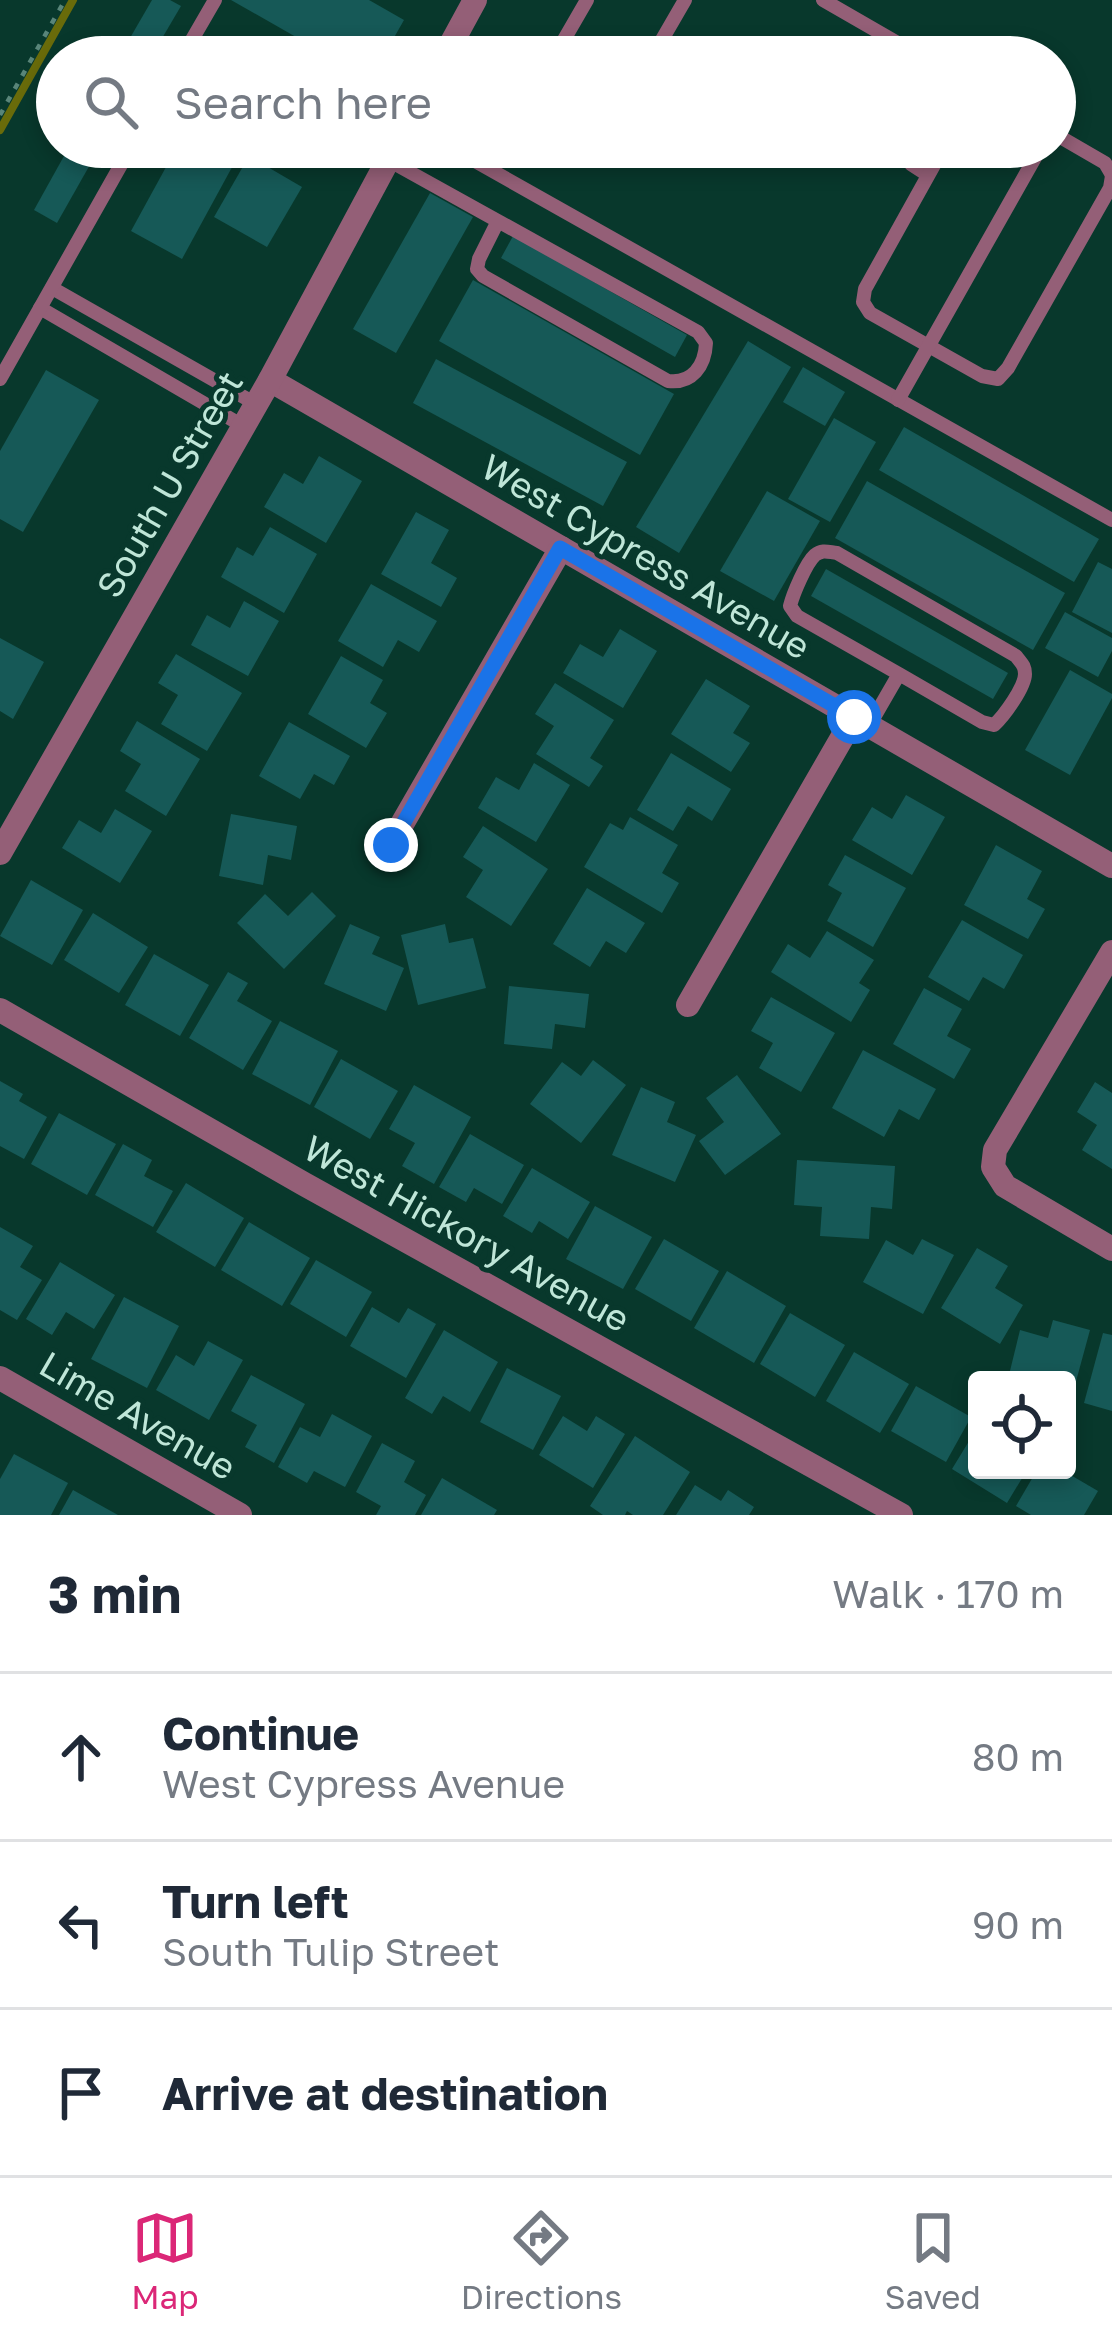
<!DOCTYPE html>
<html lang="en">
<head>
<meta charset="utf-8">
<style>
  :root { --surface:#fff; --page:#f2f2f3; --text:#1f2937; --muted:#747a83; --line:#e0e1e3; --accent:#db2777 }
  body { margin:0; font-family:"Golos Text",sans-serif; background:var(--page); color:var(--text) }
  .controls { position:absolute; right:36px; bottom:36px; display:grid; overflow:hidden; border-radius:12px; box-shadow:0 6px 18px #0003 }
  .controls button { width:108px; height:108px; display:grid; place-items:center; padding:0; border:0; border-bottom:3px solid var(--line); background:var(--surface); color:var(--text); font:60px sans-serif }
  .stop { position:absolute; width:36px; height:36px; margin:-27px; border:9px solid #1a73e8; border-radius:50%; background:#fff }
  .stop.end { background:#1a73e8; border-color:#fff; box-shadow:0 3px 12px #0008 }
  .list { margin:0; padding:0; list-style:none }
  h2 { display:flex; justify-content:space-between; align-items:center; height:156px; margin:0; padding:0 48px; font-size:51px }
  h2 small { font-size:39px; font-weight:400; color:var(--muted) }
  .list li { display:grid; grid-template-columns:78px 1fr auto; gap:36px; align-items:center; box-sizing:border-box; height:168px; padding:0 48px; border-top:3px solid var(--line) }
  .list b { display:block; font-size:45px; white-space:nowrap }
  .list p { margin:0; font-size:39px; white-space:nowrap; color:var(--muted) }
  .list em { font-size:39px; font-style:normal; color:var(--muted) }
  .icon { flex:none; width:66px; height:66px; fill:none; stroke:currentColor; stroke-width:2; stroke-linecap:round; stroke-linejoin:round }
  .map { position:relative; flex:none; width:1112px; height:1515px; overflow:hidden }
  .search { position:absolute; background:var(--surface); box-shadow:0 6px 18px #0003; left:36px; right:36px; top:36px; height:132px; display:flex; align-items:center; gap:30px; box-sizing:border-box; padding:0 42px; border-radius:66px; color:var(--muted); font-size:45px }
  .sheet { height:660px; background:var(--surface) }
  nav { display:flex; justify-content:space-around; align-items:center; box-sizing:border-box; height:168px; border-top:3px solid var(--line); background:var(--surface); font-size:33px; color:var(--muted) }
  nav a { display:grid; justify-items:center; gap:6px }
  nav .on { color:var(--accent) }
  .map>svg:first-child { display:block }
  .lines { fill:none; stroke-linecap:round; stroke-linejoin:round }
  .stream { stroke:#696b0a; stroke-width:8 }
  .building { fill:#165957 }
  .path { stroke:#598579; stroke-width:4.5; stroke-dasharray:6 9; stroke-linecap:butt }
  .lane { stroke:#945f77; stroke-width:14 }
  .street { stroke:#945f77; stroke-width:24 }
  .route { stroke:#1a73e8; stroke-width:15 }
  .labels { text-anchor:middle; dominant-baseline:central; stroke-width:10; stroke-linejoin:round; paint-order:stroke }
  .street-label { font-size:36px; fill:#bfe6d8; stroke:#08382c }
</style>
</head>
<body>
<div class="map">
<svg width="1112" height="1515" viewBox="0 0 1112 1515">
  <rect width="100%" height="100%" fill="#08382c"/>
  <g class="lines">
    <polyline class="stream" points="0,130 73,0"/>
  </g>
  <g class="building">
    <polygon points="152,0 170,0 181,6 151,57 119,57"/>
    <polygon points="231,0 369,0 404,20 383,57 331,57"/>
    <polygon points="69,147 100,147 57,223 34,210"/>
    <polygon points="177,147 243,147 182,259 131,231"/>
    <polygon points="249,156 302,187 267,247 214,217"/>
    <polygon points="430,193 473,217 396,353 353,329"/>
    <polygon points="513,236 687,335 675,357 501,258"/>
    <polygon points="473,280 674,394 640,455 439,341"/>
    <polygon points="748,341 791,367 679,553 636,527"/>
    <polygon points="436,359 627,462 603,506 413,403"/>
    <polygon points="803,367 845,392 825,426 783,402"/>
    <polygon points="46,370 99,400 23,532 0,519 0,451"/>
    <polygon points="834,418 876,442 830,522 788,499"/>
    <polygon points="904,427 1099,539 1074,582 879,470"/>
    <polygon points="319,456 362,481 326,543 264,507 284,473 303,484"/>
    <polygon points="867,481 1065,593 1033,650 835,538"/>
    <polygon points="767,491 820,521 774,601 720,571"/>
    <polygon points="416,512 449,530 431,563 457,578 441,607 381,574"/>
    <polygon points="270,527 317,554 284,613 221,577 237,547 253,556"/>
    <polygon points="1098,562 1112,569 1112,633 1072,612"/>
    <polygon points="826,569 1008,673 993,699 811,596"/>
    <polygon points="371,584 437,621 419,652 398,640 383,667 338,641"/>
    <polygon points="244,601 279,621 248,676 191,645 207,615 230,628"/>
    <polygon points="1065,612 1112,638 1112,651 1098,677 1045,648"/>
    <polygon points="620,629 657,651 623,708 563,673 580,644 603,657"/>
    <polygon points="0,638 44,662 13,719 0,711"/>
    <polygon points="176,654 242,693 207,751 161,724 178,695 158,683"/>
    <polygon points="341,656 383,680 370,703 387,713 366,748 308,714"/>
    <polygon points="1070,670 1112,694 1112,698 1070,775 1025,750"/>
    <polygon points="706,679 750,706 733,733 750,743 731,772 671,734"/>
    <polygon points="555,683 614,720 590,758 603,766 589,787 536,754 554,726 535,714"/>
    <polygon points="137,721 200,759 166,816 125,791 141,764 120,751"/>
    <polygon points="289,722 350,756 334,785 314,774 300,799 259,776"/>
    <polygon points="671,753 731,789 712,821 688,806 673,831 637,810"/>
    <polygon points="534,763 570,785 536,842 478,808 496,777 519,790"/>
    <polygon points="906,795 945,817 912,875 852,840 872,807 892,819"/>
    <polygon points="115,809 152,831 120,883 62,848 79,820 101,833"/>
    <polygon points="231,814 297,826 291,860 268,855 263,885 219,876"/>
    <polygon points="630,817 678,845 662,873 679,883 662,913 584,867 610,823 623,830"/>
    <polygon points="483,826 548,869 511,926 466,897 483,870 463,857"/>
    <polygon points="996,845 1042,871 1027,899 1045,909 1028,939 964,905"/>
    <polygon points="845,855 906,888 873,947 827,921 842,893 828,885"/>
    <polygon points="31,880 83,910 52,965 0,936"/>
    <polygon points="587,888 645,923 626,953 606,941 590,967 553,944"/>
    <polygon points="312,892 336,916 284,969 237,923 265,894 288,916"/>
    <polygon points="93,913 148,947 119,993 64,960"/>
    <polygon points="962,920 1023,955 1004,989 983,977 969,1001 928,977"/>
    <polygon points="350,924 380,937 372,954 404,968 386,1011 324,984"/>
    <polygon points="445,924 449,943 473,938 486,988 418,1005 401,935"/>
    <polygon points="827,931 874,960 859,983 870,990 851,1022 771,972 788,944 810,958"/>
    <polygon points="154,954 209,985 180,1036 125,1005"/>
    <polygon points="228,972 248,983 237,1001 272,1021 243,1070 189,1038"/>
    <polygon points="509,986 589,994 585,1028 555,1024 552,1049 504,1044"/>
    <polygon points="924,988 962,1009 947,1036 971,1049 954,1079 893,1044"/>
    <polygon points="771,997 835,1033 801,1092 759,1068 773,1043 751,1031"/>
    <polygon points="280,1021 338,1051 310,1105 252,1074"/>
    <polygon points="863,1050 936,1089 919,1120 899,1109 884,1137 832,1108"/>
    <polygon points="341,1059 398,1091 370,1139 314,1107"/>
    <polygon points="593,1060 626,1085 581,1143 530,1104 562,1062 581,1076"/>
    <polygon points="737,1075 781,1134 725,1175 699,1141 724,1122 706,1098"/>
    <polygon points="0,1081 23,1094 19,1101 47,1117 24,1159 0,1146"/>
    <polygon points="1095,1082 1112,1093 1112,1169 1082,1150 1097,1125 1077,1112"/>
    <polygon points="414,1085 471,1117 434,1184 402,1166 415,1143 389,1129"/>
    <polygon points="641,1087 675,1102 667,1122 696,1135 675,1182 612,1155"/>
    <polygon points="59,1113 116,1144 87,1195 31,1164"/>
    <polygon points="470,1134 524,1165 502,1204 474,1188 466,1202 439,1187"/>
    <polygon points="123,1144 152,1160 144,1176 173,1191 153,1227 95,1195"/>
    <polygon points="797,1160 895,1166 892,1209 871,1207 869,1239 820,1236 822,1207 794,1205"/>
    <polygon points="532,1168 590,1202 568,1239 539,1221 532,1233 503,1216"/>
    <polygon points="186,1183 244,1218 215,1267 156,1232"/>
    <polygon points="595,1206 652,1237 623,1289 566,1259"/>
    <polygon points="249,1222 310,1258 282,1306 221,1270"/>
    <polygon points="0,1227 33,1246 20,1267 42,1280 17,1320 0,1310"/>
    <polygon points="664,1239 719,1271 691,1321 635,1289"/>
    <polygon points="922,1239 954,1255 923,1314 863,1282 886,1240 913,1255"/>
    <polygon points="977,1248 1008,1266 995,1288 1023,1305 1000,1344 941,1308"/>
    <polygon points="316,1260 372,1292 346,1337 290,1304"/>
    <polygon points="60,1262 115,1295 94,1329 66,1312 52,1335 26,1319"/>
    <polygon points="727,1271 786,1306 754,1363 694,1328"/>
    <polygon points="124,1297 179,1326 147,1388 91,1359"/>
    <polygon points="372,1307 399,1323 408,1308 436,1324 406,1378 350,1346"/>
    <polygon points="790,1313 845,1345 815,1397 760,1364"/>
    <polygon points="1053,1320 1090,1330 1072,1396 1067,1394 1067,1380 1008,1379 1020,1330 1048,1338"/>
    <polygon points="444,1330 498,1362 470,1412 443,1396 432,1414 405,1398"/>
    <polygon points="1103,1333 1112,1335 1112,1411 1084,1403"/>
    <polygon points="208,1341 243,1360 209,1420 156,1390 176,1355 194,1366"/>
    <polygon points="854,1352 909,1384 880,1433 826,1401"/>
    <polygon points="507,1368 561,1396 533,1450 480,1422"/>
    <polygon points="251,1375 305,1404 274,1463 245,1447 257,1425 231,1411"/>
    <polygon points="916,1386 971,1417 946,1462 891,1431"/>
    <polygon points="332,1414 372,1436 345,1487 314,1471 307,1483 278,1467 300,1427 320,1437"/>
    <polygon points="563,1416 587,1431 596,1416 625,1434 593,1488 539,1455"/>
    <polygon points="977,1428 977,1470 1027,1470 1007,1503 952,1469"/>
    <polygon points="635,1436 690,1472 663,1515 633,1515 627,1511 625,1515 603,1515 590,1506"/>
    <polygon points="382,1443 415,1461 404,1482 426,1495 415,1515 376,1515 381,1506 356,1492"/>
    <polygon points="14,1454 68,1483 51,1515 0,1515 0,1479"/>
    <polygon points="1037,1470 1062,1470 1098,1491 1084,1515 1031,1515 1016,1506"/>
    <polygon points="442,1478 497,1510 494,1515 421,1515"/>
    <polygon points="695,1485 721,1501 728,1490 754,1507 749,1515 676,1515"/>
    <polygon points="73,1490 118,1515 59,1515"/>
  </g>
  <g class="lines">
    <polyline class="path" points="0,115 65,0"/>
    <g class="lane">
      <polyline points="823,0 922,57"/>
      <polyline points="182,57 215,0"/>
      <polyline points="554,57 587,0"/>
      <polyline points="652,57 685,0"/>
      <polyline points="1055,134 1105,163 1112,175"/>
      <polyline points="450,147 1112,520"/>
      <path d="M 568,147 C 580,154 587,155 600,147"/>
      <polyline points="902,147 911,164 928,175"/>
      <polyline points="944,147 865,289 863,302 870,313 982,376 998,379 1008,368 1110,188 1112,176"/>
      <path d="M 388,160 L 698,332 L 706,343 C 705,366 692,384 668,381 L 483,276 L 477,269 L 479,259 L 498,221"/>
      <polyline points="52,288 256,404"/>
      <polyline points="40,308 243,426"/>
      <polyline points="0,379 131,147"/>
      <polyline points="898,400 1041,147"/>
      <path d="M 869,726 L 899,674 L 982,722 L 994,725 C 1004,716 1025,687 1025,674 C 1025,665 1021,663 1016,656 L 837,553 C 828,552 823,549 815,555 C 806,563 793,594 790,606 L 797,616 L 899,674"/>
    </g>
    <g class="street">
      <polyline points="444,57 475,0"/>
      <polyline points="270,380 1112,866"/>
      <polyline points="390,845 561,548"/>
      <polyline points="0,853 270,380 395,147"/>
      <polyline points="1112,952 995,1150 993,1167 1005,1186 1112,1249"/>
      <polyline points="688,1005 854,717"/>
      <polyline points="0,1010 304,1184 901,1515"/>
      <polyline points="0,1378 240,1515"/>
    </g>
  </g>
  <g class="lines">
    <polyline class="route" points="391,845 560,548 854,717"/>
  </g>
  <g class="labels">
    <g class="street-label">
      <text transform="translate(169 484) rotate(-60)">South U Street</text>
      <text transform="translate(646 556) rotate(30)">West Cypress Avenue</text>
      <text transform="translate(467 1233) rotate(29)">West Hickory Avenue</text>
      <text transform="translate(138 1415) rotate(30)">Lime Avenue</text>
    </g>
  </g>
</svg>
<div class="controls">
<button><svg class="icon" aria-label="locate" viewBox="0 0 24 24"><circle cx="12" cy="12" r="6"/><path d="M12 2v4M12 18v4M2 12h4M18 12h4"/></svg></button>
</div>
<div class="stop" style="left:854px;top:717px"></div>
<div class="stop end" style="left:391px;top:845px"></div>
<div class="search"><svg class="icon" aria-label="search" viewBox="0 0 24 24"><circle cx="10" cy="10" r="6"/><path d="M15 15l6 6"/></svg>Search here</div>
</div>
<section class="sheet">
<h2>3 min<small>Walk · 170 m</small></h2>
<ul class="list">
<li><svg class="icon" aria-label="ahead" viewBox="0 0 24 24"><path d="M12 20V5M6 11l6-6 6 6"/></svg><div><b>Continue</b><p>West Cypress Avenue</p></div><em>80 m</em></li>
<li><svg class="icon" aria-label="left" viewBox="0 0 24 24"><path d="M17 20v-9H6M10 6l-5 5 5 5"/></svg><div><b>Turn left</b><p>South Tulip Street</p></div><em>90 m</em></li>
<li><svg class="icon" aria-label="arrive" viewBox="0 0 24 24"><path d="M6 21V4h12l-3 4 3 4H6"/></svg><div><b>Arrive at destination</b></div></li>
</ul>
</section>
<nav>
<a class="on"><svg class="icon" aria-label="map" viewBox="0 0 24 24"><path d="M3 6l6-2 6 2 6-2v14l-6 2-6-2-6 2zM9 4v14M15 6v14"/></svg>Map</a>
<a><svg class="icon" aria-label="directions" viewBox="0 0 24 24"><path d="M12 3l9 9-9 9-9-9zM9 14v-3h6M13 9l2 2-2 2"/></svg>Directions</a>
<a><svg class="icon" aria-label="saved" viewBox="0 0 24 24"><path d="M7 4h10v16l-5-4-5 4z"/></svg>Saved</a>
</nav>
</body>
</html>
